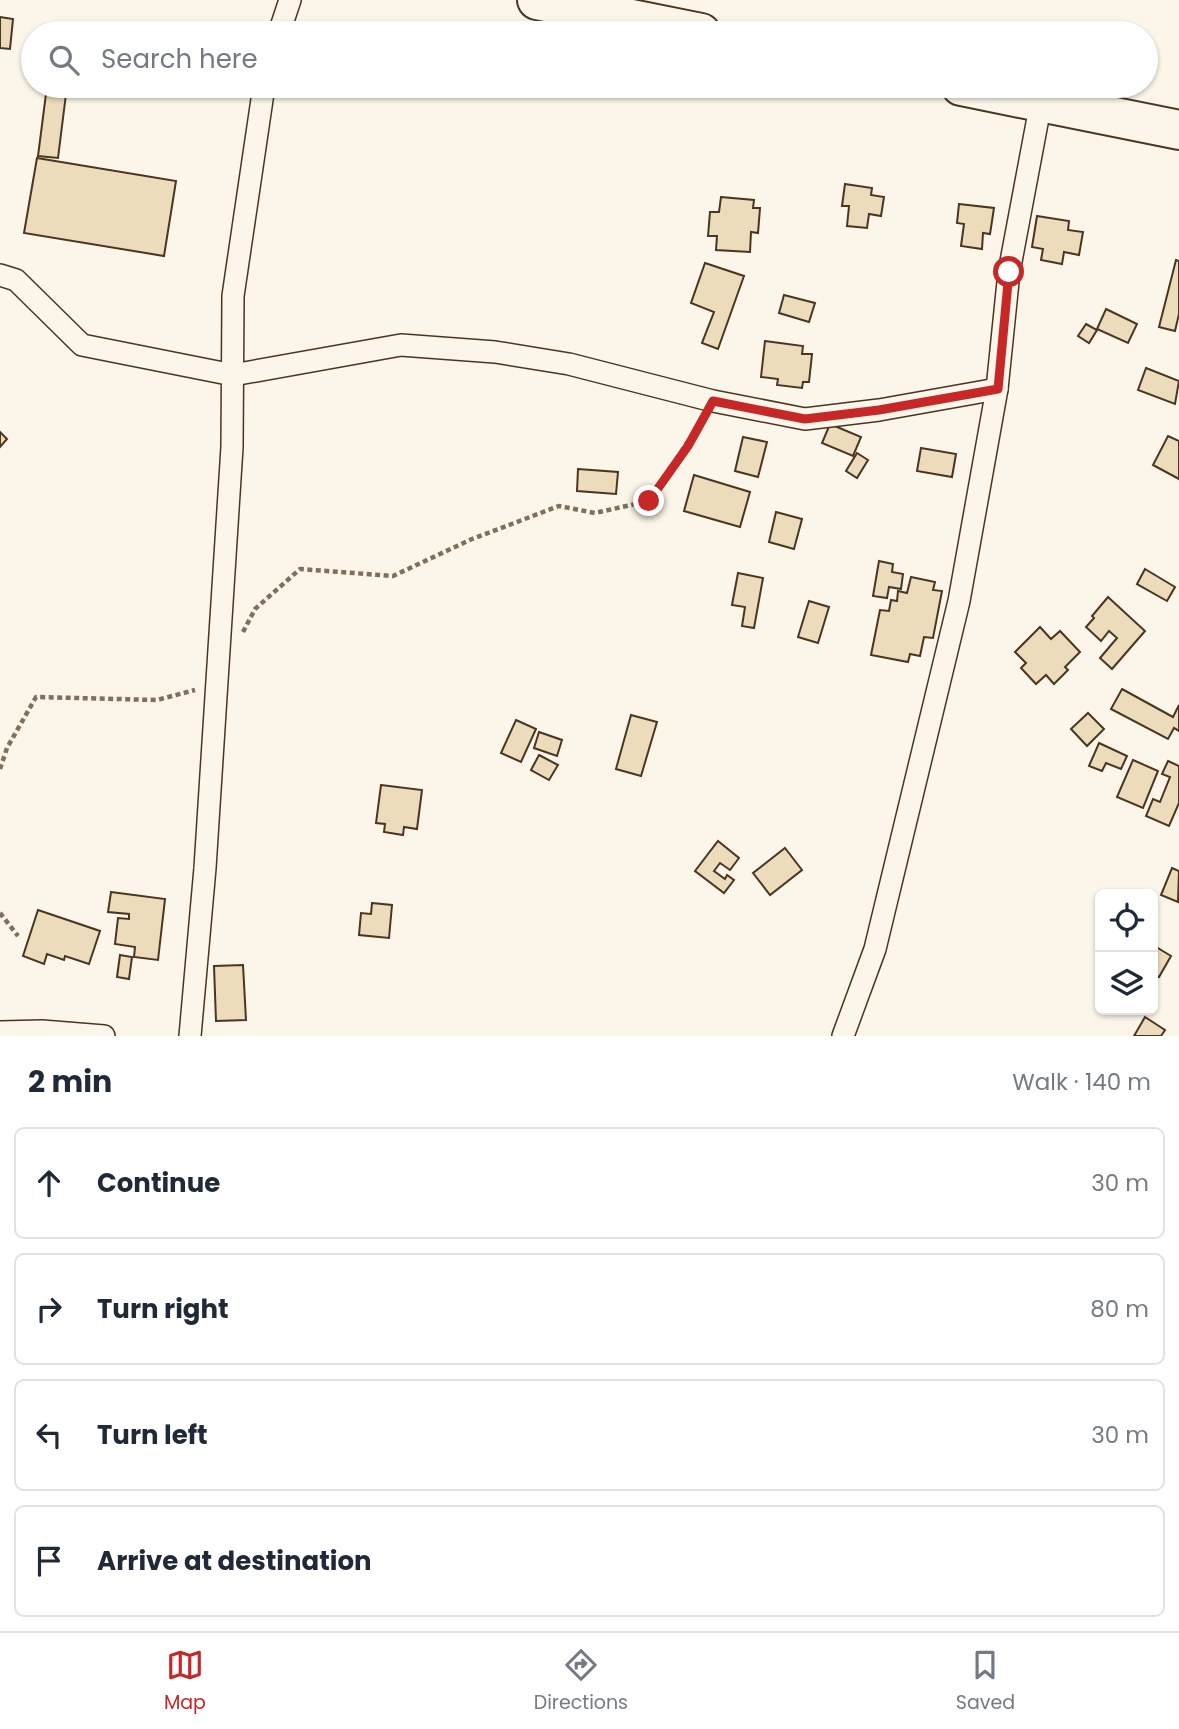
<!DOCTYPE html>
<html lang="en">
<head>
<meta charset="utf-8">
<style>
  :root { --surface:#fff; --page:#f6f6f7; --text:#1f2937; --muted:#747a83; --line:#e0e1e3; --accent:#c62828 }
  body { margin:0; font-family:Poppins,sans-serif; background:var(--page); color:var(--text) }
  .controls { position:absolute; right:21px; bottom:21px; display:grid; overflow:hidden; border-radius:10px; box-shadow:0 2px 5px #0004 }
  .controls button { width:63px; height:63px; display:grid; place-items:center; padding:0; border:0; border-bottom:2px solid var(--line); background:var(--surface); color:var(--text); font:35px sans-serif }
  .stop { position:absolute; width:21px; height:21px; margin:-16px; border:5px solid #c62828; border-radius:50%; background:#fff }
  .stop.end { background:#c62828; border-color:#fff; box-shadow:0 2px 7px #0008 }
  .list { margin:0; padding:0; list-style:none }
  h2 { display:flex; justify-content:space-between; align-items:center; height:91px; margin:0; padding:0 28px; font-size:30px }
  h2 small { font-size:23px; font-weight:400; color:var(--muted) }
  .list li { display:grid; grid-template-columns:46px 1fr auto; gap:21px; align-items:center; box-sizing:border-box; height:112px; margin:0 14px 14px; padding:0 14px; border:2px solid var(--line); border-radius:10px }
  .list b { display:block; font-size:26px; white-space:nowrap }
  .list em { font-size:23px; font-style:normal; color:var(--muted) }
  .icon { flex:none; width:38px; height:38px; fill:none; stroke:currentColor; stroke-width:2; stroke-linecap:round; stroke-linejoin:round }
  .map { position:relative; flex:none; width:1179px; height:1036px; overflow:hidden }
  .search { position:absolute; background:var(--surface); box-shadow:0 2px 5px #0004; left:21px; right:21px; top:21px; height:77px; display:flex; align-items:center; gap:18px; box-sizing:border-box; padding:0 24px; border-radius:38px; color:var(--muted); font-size:26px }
  .sheet { height:595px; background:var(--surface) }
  nav { display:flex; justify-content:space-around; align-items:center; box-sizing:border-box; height:98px; border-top:2px solid var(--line); background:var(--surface); font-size:19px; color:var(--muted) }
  nav a { display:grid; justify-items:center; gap:4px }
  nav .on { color:var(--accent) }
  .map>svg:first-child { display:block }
  .building { fill:#ecdcbc; stroke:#4a3520; stroke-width:2 }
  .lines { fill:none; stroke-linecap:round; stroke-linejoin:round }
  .street-casing { stroke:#4a3520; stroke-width:24 }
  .highway-casing { stroke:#4a3520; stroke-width:42 }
  .path { stroke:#7f6f5c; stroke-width:4.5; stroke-dasharray:5 3.5; stroke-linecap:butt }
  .street { stroke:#fbf6e9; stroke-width:21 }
  .highway { stroke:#fbf6e9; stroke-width:38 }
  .route { stroke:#c62828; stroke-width:9 }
</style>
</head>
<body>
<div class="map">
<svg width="1179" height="1036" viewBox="0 0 1179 1036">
  <rect width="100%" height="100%" fill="#fbf6e9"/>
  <g class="building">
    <polygon points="0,17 13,19 10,49 0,48"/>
    <polygon points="111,24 151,29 151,33 110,33"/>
    <polygon points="47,86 67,86 58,158 38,156"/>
    <polygon points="37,158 176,181 164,256 24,233"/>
    <polygon points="845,184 872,188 871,195 884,197 881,216 869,214 867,228 847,226 849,206 842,206"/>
    <polygon points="721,197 754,200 753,208 760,208 758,233 751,232 750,252 716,250 717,236 708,236 710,212 719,212"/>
    <polygon points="959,204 994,208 990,234 983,233 982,249 961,246 964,224 957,223"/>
    <polygon points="1037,216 1069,221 1068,230 1083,232 1079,255 1064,252 1062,264 1041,260 1043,249 1032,247"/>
    <polygon points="1176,260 1179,261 1179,314 1175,331 1159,327"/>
    <polygon points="705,263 744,276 718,349 702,343 714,312 691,303"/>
    <polygon points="784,295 815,303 809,322 779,313"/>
    <polygon points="1106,309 1137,324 1128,343 1097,329"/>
    <polygon points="1086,324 1097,330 1089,343 1078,336"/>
    <polygon points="765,341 803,346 802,354 812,354 809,382 803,382 802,388 777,385 778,379 761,377"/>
    <polygon points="1146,368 1179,381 1175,404 1138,390"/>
    <polygon points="830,424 861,437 853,456 822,443"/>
    <polygon points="0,432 7,439 0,447"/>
    <polygon points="1168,436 1179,441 1179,479 1153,465"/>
    <polygon points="743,437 767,442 758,477 735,471"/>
    <polygon points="921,448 956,454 952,477 917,471"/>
    <polygon points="857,453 868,460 857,478 846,471"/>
    <polygon points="578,469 618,472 616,494 577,491"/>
    <polygon points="694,475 750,492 740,527 684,511"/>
    <polygon points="776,512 802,519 794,549 769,542"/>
    <polygon points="879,561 893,564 892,572 903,574 901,589 889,587 887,598 873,596"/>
    <polygon points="1145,569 1175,587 1167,601 1137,584"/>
    <polygon points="738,573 763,578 754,628 742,626 745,607 732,605"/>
    <polygon points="911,577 935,582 933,590 942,591 933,638 924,637 920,656 910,654 908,662 871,655 880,610 889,611 891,600 897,601 898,591 907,593"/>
    <polygon points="1108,597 1145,631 1112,669 1100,658 1117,638 1109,631 1101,641 1086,627 1094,618 1092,616"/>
    <polygon points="809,601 829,607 818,643 798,637"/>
    <polygon points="1040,627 1051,639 1060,631 1080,652 1065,667 1068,670 1054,684 1046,675 1036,684 1021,668 1026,663 1015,652"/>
    <polygon points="1122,689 1173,717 1179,705 1179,731 1174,728 1168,739 1111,709"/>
    <polygon points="1088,713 1104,729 1087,746 1071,729"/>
    <polygon points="631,715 657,722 641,776 616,769"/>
    <polygon points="516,720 536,729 521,762 501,753"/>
    <polygon points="539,732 562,740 557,756 534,748"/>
    <polygon points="1099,743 1127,756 1121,769 1106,763 1102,771 1089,766"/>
    <polygon points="539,755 558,765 549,780 531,770"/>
    <polygon points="1133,760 1158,771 1143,808 1117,797"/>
    <polygon points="1168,761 1179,766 1179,803 1169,826 1146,816 1153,799 1160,802 1170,777 1162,774"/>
    <polygon points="381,785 422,790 417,829 404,827 403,835 384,832 385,824 376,823"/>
    <polygon points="718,841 739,858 730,870 720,863 714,871 725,879 727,875 734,880 724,893 695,871"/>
    <polygon points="785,848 802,870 770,895 753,873"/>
    <polygon points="1172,868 1179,871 1178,902 1161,895"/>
    <polygon points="111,892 165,899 158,960 134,957 135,947 115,944 118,918 129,919 129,914 108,912"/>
    <polygon points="372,903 392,905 389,938 359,935 361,913 371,914"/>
    <polygon points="38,910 100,931 89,964 65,956 64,960 47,954 44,964 23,956"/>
    <polygon points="1153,945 1171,956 1159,977 1153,973"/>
    <polygon points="120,955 132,957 129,979 117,977"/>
    <polygon points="243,965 246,1020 216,1021 214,966"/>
    <polygon points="1145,1017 1165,1030 1161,1036 1134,1036"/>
  </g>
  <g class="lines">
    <defs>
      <g id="street">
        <polyline points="279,33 290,0"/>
        <polyline points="0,275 16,280 82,345 233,375 401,345 495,352 569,364 713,401 805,419 879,410 997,389"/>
        <polyline points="0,1032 42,1031 104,1036"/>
        <polyline points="190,1036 205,868 232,447 233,296 264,86"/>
        <polyline points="843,1036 875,949 959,601 997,389 1009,272 1041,102"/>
      </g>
      <g id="highway">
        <polyline points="537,0 701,33"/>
        <polyline points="961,86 1179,130"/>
      </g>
    </defs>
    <use href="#street" class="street-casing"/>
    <use href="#highway" class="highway-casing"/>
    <g class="path">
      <polyline points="243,632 255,609 300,569 393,576 472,539 559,506 595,513 649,501 702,420"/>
      <polyline points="0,769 7,748 36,697 157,700 195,690"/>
      <polyline points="0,913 18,936"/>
    </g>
    <use href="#street" class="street"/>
    <use href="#highway" class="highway"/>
  </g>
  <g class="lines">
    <polyline class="route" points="649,501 688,446 713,401 805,419 879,410 998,389 1009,272"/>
  </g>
</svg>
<div class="controls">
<button><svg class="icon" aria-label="locate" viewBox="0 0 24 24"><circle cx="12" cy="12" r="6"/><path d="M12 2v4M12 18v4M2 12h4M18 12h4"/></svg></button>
<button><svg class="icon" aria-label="layers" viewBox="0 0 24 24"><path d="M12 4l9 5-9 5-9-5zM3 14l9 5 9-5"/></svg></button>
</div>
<div class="stop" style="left:1009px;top:272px"></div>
<div class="stop end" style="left:649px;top:501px"></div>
<div class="search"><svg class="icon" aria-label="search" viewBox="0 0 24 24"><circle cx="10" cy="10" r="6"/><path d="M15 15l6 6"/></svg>Search here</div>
</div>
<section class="sheet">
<h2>2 min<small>Walk · 140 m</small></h2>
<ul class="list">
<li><svg class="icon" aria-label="ahead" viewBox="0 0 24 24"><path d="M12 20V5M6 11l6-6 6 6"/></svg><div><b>Continue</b></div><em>30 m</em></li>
<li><svg class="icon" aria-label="right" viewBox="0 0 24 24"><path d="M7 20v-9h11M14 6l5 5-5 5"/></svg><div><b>Turn right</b></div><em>80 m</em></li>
<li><svg class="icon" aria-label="left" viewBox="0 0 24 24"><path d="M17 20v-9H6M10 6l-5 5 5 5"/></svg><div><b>Turn left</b></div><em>30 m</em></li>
<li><svg class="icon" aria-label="arrive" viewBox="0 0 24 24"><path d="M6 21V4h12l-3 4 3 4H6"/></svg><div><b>Arrive at destination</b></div></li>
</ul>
</section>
<nav>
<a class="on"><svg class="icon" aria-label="map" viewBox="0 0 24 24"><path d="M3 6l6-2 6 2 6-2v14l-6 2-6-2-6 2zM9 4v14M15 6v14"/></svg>Map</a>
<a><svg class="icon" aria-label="directions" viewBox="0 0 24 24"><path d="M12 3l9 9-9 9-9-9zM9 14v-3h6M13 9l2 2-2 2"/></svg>Directions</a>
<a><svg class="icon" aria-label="saved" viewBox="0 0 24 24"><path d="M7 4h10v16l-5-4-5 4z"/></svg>Saved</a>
</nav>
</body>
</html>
